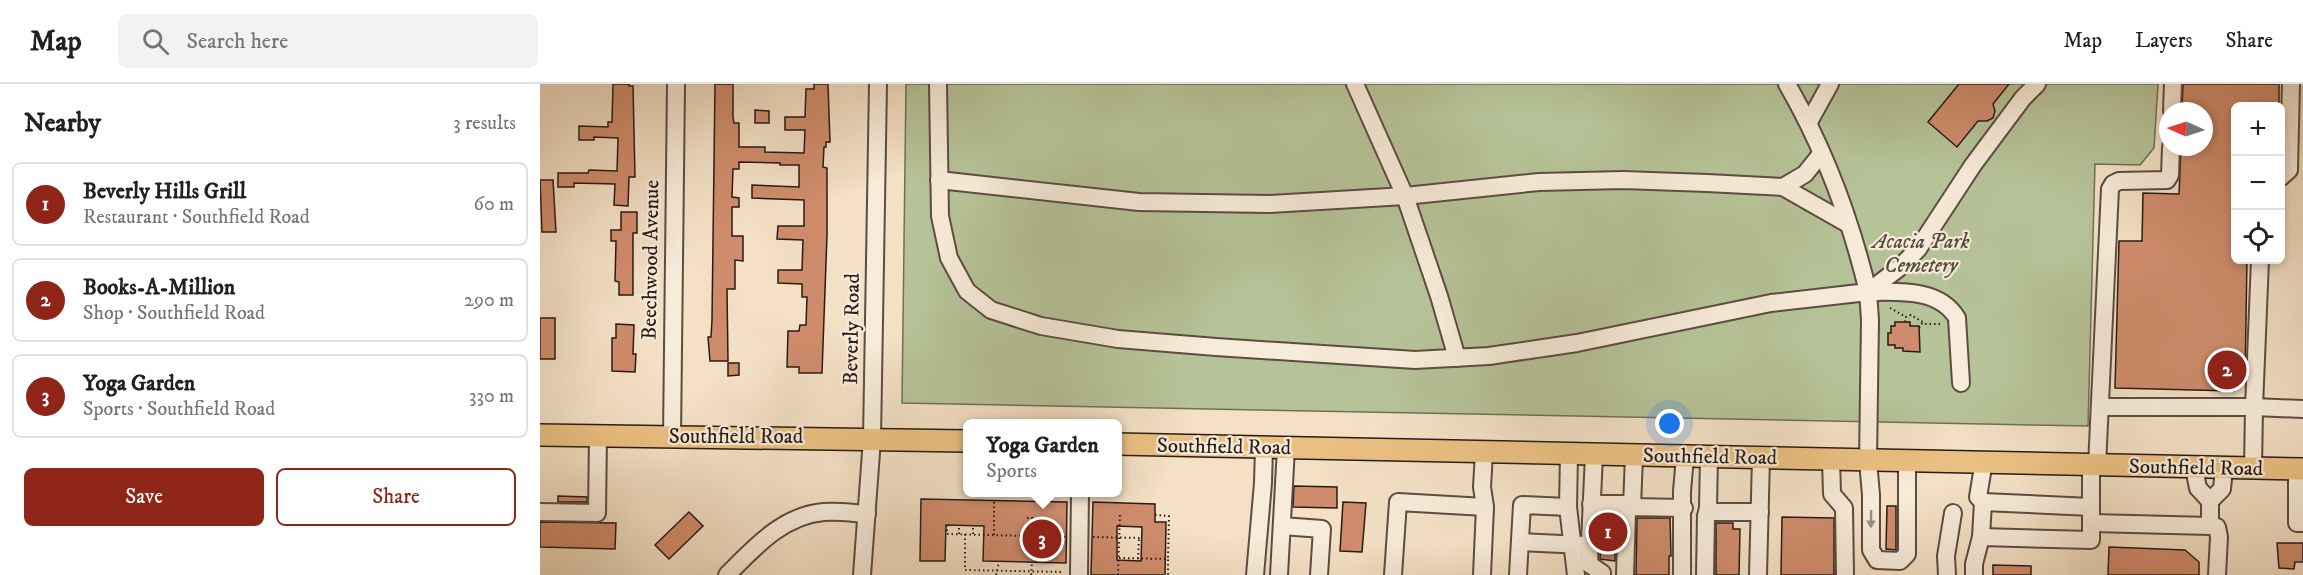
<!DOCTYPE html>
<html lang="en">
<head>
<meta charset="utf-8">
<style>
  :root { --surface:#fff; --page:#f2f2f2; --text:#202124; --muted:#757577; --line:#e0e0e0; --accent:#8f2418 }
  body { margin:0; font-family:"IM FELL DW Pica",serif; background:var(--page); color:var(--text) }
  .controls { position:absolute; right:18px; top:18px; display:grid; overflow:hidden; border-radius:9px; box-shadow:0 3px 9px #0003 }
  .controls button { width:54px; height:54px; display:grid; place-items:center; padding:0; border:0; border-bottom:2px solid var(--line); background:var(--surface); color:var(--text); font:30px sans-serif }
  .compass { position:absolute; left:1619px; top:18px; width:54px; height:54px; border-radius:50%; background:var(--surface); box-shadow:0 3px 9px #0003; rotate:273deg }
  .you { position:absolute; left:1130px; top:340px; width:21px; height:21px; margin:-15px; border:4px solid #fff; border-radius:50%; background:#1a73e8; box-shadow:0 0 0 9px #1a73e833 }
  .badge { display:grid; place-items:center; width:39px; height:39px; border-radius:50%; background:var(--accent); color:#fff; font-size:20px; font-weight:700 }
  .pin { position:absolute; translate:-50% -50%; border:3px solid #fff; box-shadow:0 2px 6px #0006 }
  .popup { position:absolute; left:423px; top:335px; width:159px; height:78px; box-sizing:border-box; display:grid; place-content:center; border-radius:9px; background:var(--surface); filter:drop-shadow(0 2px 4px #0005); font-size:20px; white-space:nowrap; color:var(--muted) }
  .popup b { font-size:22px; color:var(--text) }
  .popup::after { content:''; position:absolute; left:50%; top:100%; margin-left:-12px; border:12px solid transparent; border-top-color:var(--surface) }
  .list { margin:0; padding:0; list-style:none }
  h2 { display:flex; justify-content:space-between; align-items:center; height:78px; margin:0; padding:0 24px; font-size:26px }
  h2 small { font-size:20px; font-weight:400; color:var(--muted) }
  .list li { display:grid; grid-template-columns:39px 1fr auto; gap:18px; align-items:center; box-sizing:border-box; height:84px; margin:0 12px 12px; padding:0 12px; border:2px solid var(--line); border-radius:9px }
  .list b { display:block; font-size:22px; white-space:nowrap }
  .list p { margin:0; font-size:20px; white-space:nowrap; color:var(--muted) }
  .list em { font-size:20px; font-style:normal; color:var(--muted) }
  .actions { display:flex; gap:12px; padding:18px 24px }
  .actions a { flex:1; padding:14px 0; border:2px solid var(--accent); border-radius:9px; text-align:center; font-size:21px; color:var(--accent) }
  .actions .main { background:var(--accent); color:#fff }
  .icon { flex:none; width:33px; height:33px; fill:none; stroke:currentColor; stroke-width:2; stroke-linecap:round; stroke-linejoin:round }
  .map { position:relative; flex:none; width:1763px; height:491px; overflow:hidden }
  header { display:flex; align-items:center; gap:36px; box-sizing:border-box; height:84px; padding:0 30px; background:var(--surface); border-bottom:2px solid var(--line) }
  header strong { font-size:28px }
  nav { display:flex; gap:33px; margin-inline-start:auto; font-size:21px }
  .search { width:420px; height:54px; background:var(--page); display:flex; align-items:center; gap:15px; box-sizing:border-box; padding:0 21px; border-radius:9px; color:var(--muted); font-size:22px }
  main { display:flex }
  aside { flex:1; background:var(--surface) }
  .map>svg:first-child { display:block }
  .green { fill:#b6c398; stroke:#706f57; stroke-width:1.5 }
  .building { fill:#cf8c6c; stroke:#291b16; stroke-width:1.5; fill-rule:evenodd }
  .lines { fill:none; stroke-linecap:round; stroke-linejoin:round }
  .minor-casing { stroke:#5c4c42; stroke-width:20 }
  .major-casing { stroke:#291b16; stroke-width:24 }
  .path { stroke:#291b16; stroke-width:2; stroke-dasharray:1.5 3; stroke-linecap:butt }
  .minor { stroke:#f7ebd9; stroke-width:16 }
  .major { stroke:#eac082; stroke-width:21 }
  .oneway { fill:#9a8d81 }
  .labels { text-anchor:middle; dominant-baseline:central; stroke-width:4.5; stroke-linejoin:round; paint-order:stroke }
  .park-label { font-size:21px; font-style:italic; fill:#534d3d; stroke:#f7ebd9 }
  .street-label { font-size:21px; fill:#291b16; stroke:#f7ebd9 }
</style>
</head>
<body>
<header>
<strong>Map</strong>
<div class="search"><svg class="icon" aria-label="search" viewBox="0 0 24 24"><circle cx="10" cy="10" r="6"/><path d="M15 15l6 6"/></svg>Search here</div>
<nav><a>Map</a><a>Layers</a><a>Share</a></nav>
</header>
<main>
<aside>
<h2>Nearby<small>3 results</small></h2>
<ul class="list">
<li><span class="badge">1</span><div><b>Beverly Hills Grill</b><p>Restaurant · Southfield Road</p></div><em>60 m</em></li>
<li><span class="badge">2</span><div><b>Books-A-Million</b><p>Shop · Southfield Road</p></div><em>290 m</em></li>
<li><span class="badge">3</span><div><b>Yoga Garden</b><p>Sports · Southfield Road</p></div><em>330 m</em></li>
</ul>
<div class="actions"><a class="main">Save</a><a>Share</a></div>
</aside>
<div class="map">
<svg width="1763" height="491" viewBox="0 0 1763 491">
  <rect width="100%" height="100%" fill="#f3e0c5"/>
  <filter id="stains"><feTurbulence type="fractalNoise" baseFrequency=".00333" numOctaves="4"/><feColorMatrix values="0 0 0 0 .2 0 0 0 0 .09 0 0 0 0 .02 0 0 0 .5 -.17"/></filter>
  <radialGradient id="worn" r=".72"><stop offset=".6" stop-color="#630" stop-opacity="0"/><stop offset="1" stop-color="#630" stop-opacity=".3"/></radialGradient>
  <polygon class="green" points="366,0 1618,0 1614,64 1600,81 1555,80 1548,342 362,319"/>
  <g class="building">
    <polygon points="73,0 89,0 89,2 93,2 95,93 89,93 88,122 74,121 75,100 34,99 34,103 18,103 18,89 48,89 49,86 77,87 78,54 54,53 54,56 39,56 39,42 68,43 68,38 72,38"/>
    <polygon points="175,0 193,0 193,33 194,39 199,39 199,63 225,63 225,68 264,69 265,46 245,46 245,33 265,33 266,5 274,5 274,0 288,0 290,58 286,58 286,63 284,63 283,83 287,84 287,151 282,289 259,289 259,283 247,283 248,247 259,247 260,241 266,241 267,213 262,213 262,200 238,199 238,186 262,186 263,156 237,155 238,142 264,142 264,116 212,114 212,101 259,103 259,81 240,81 240,79 199,78 199,85 193,85 192,113 199,114 199,123 192,123 192,152 203,152 203,177 195,176 195,205 187,205 188,277 170,277 168,253 171,253 172,236"/>
    <polygon points="1419,0 1469,0 1453,20 1455,27 1453,34 1447,37 1438,37 1417,63 1388,38"/>
    <polygon points="1643,0 1739,0 1739,22 1695,22 1695,176 1707,176 1705,294 1694,307 1575,304 1579,157 1602,157 1603,109 1639,110 1641,63 1664,63 1664,27 1642,27"/>
    <polygon points="215,26 229,27 229,39 215,39"/>
    <polygon points="0,96 13,96 16,148 2,148"/>
    <polygon points="81,128 97,128 97,149 93,149 93,211 79,211 79,198 75,197 76,157 71,157 71,146 81,146"/>
    <rect x="0" y="234" width="15" height="41"/>
    <polygon points="1355,238 1370,238 1370,242 1379,242 1380,268 1363,267 1363,264 1355,264 1355,261 1348,261 1348,249 1351,249 1351,242 1355,242"/>
    <polygon points="76,240 94,241 93,270 96,270 95,288 72,287 72,254 76,254"/>
    <polygon points="188,279 199,279 199,291 188,292"/>
    <polygon points="754,402 797,403 797,424 753,423"/>
    <polygon points="18,412 47,413 47,418 18,418"/>
    <polygon points="381,415 527,418 526,479 443,477 444,442 406,441 405,477 380,477"/>
    <path d="M 553,418 L 615,420 L 615,438 L 626,438 L 625,491 L 551,491 ZM 577,442 L 602,443 L 601,477 L 577,476 Z"/>
    <polygon points="803,418 826,419 822,468 800,467"/>
    <polygon points="1347,422 1356,422 1356,466 1346,465"/>
    <polygon points="149,428 163,442 129,475 115,461"/>
    <polygon points="1062,430 1076,430 1075,477 1060,475"/>
    <polygon points="1242,433 1294,434 1294,491 1241,491"/>
    <polygon points="1097,434 1130,434 1131,472 1129,472 1129,491 1096,491"/>
    <polygon points="0,438 76,439 75,465 0,463"/>
    <polygon points="1176,439 1193,439 1193,445 1200,445 1199,491 1176,491"/>
    <polygon points="1737,459 1763,459 1763,478 1755,478 1754,485 1739,484"/>
    <polygon points="1569,463 1645,466 1659,478 1659,491 1568,491"/>
    <polygon points="1453,481 1491,482 1491,491 1453,491"/>
  </g>
  <g class="lines">
    <defs>
      <g id="minor">
        <path d="M 398,0 L 400,132 L 409,174 L 427,207 L 451,226 L 501,242 L 578,255 L 676,263 L 875,276 L 949,272 L 1037,259 L 1231,219 L 1328,208 C 1311,137 1284,64 1247,0"/>
        <polyline points="815,0 865,112 899,212 917,274"/>
        <polyline points="1632,27 1633,0"/>
        <polyline points="1269,38 1290,0"/>
        <polyline points="1740,94 1749,86 1751,0"/>
        <polyline points="399,96 599,118 729,120 865,112 999,98 1083,96 1167,99 1243,103 1308,140"/>
        <polyline points="1243,103 1265,90 1281,70"/>
        <polyline points="1720,176 1714,323 1763,325"/>
        <path d="M 1328,208 C 1359,208 1399,204 1417,234 L 1421,299"/>
        <polyline points="1561,323 1714,323 1713,385"/>
        <polyline points="132,353 136,0"/>
        <polyline points="1029,370 1028,423 1036,491"/>
        <polyline points="1054,371 1049,480 1062,489 1062,491"/>
        <polyline points="1169,373 1168,424 1174,428 1220,428"/>
        <polyline points="1291,375 1292,410 1304,424 1305,491"/>
        <polyline points="1367,376 1367,470 1360,477 1337,476 1331,466 1331,411 1328,377 1330,236 1328,208 1359,184 1378,165 1433,81 1483,14 1497,0"/>
        <polyline points="1557,382 1570,105 1573,100 1579,97 1627,96 1630,91 1631,63"/>
        <polyline points="1654,384 1658,404 1670,417"/>
        <polyline points="1757,385 1757,439 1763,439"/>
        <polyline points="1443,418 1551,423"/>
        <polyline points="1051,420 1082,420 1092,423 1094,372"/>
        <polyline points="0,428 57,429 58,352"/>
        <polyline points="1552,439 1670,442 1670,417 1682,405 1684,384"/>
        <polyline points="742,442 782,445 779,491"/>
        <polyline points="1677,443 1679,453 1677,491"/>
        <polyline points="1441,453 1551,456 1551,382"/>
        <polyline points="980,458 1043,461"/>
        <path d="M 187,491 C 214,464 243,431 284,428 C 298,427 313,429 327,430"/>
        <polyline points="322,491 332,355 338,0"/>
        <polyline points="539,491 540,408"/>
        <polyline points="715,491 723,399 724,364"/>
        <polyline points="739,491 746,364"/>
        <polyline points="853,491 858,418 945,423"/>
        <polyline points="942,491 945,423 942,403 944,368"/>
        <polyline points="978,491 982,421 1028,423"/>
        <polyline points="1085,491 1087,427 1092,423 1144,424"/>
        <polyline points="1142,491 1142,407 1145,373"/>
        <polyline points="1165,491 1166,432 1168,424"/>
        <polyline points="1218,491 1221,374"/>
        <polyline points="1407,491 1406,472 1413,429"/>
        <polyline points="1434,491 1434,480 1441,453 1443,418 1438,413 1444,377"/>
      </g>
      <g id="major">
        <polyline points="0,351 427,357"/>
        <polyline points="577,360 1763,385"/>
      </g>
    </defs>
    <use href="#minor" class="minor-casing"/>
    <use href="#major" class="major-casing"/>
    <g class="path">
      <polyline points="1350,224 1366,233"/>
      <polyline points="1365,238 1366,233 1371,231 1386,240 1403,240"/>
      <polyline points="1379,244 1383,238"/>
      <polyline points="615,431 629,432 628,475"/>
      <polyline points="487,434 492,434 492,454"/>
      <polyline points="492,434 500,434"/>
      <polyline points="407,441 407,450 527,453"/>
      <polyline points="419,450 419,441"/>
      <polyline points="425,450 425,486 524,488"/>
      <polyline points="433,450 433,442"/>
      <polyline points="454,451 454,416"/>
      <polyline points="553,453 601,454"/>
      <polyline points="579,474 628,475 628,491"/>
      <polyline points="598,475 599,454"/>
      <polyline points="456,491 459,478"/>
      <polyline points="491,491 492,478"/>
      <polyline points="578,491 580,429"/>
    </g>
    <use href="#minor" class="minor"/>
    <use href="#major" class="major"/>
  </g>
  <defs><path id="oneway-solid" d="M-6-.8H1V-3.2L6.5 0L1 3.2V.8H-6Z" transform="scale(1.5)"/></defs>
  <use class="oneway" href="#oneway-solid" transform="translate(1331 435) rotate(91)"/>
  <g class="labels">
    <g class="park-label">
      <text x="1381" y="158">Acacia Park<tspan x="1381" dy="24">Cemetery</tspan></text>
    </g>
    <g class="street-label">
      <text transform="translate(111 176) rotate(-89)">Beechwood Avenue</text>
      <text transform="translate(312 245) rotate(-89)">Beverly Road</text>
      <text x="196" y="353">Southfield Road</text>
      <text transform="translate(684 363) rotate(1)">Southfield Road</text>
      <text transform="translate(1170 373) rotate(1)">Southfield Road</text>
      <text transform="translate(1656 384) rotate(1)">Southfield Road</text>
    </g>
  </g>
  <rect width="100%" height="100%" filter="url(#stains)"/>
  <rect width="100%" height="100%" fill="url(#worn)"/>
</svg>
<div class="controls">
<button>+</button>
<button>−</button>
<button><svg class="icon" aria-label="locate" viewBox="0 0 24 24"><circle cx="12" cy="12" r="6"/><path d="M12 2v4M12 18v4M2 12h4M18 12h4"/></svg></button>
</div>
<svg class="compass" viewBox="-18 -18 36 36"><path d="M0-13l5 13h-10z" fill="#e53935"/><path d="M0 13l5-13h-10z" fill="#757577"/></svg>
<div class="you"></div>
<div class="pin badge" style="left:1068px;top:448px">1</div>
<div class="pin badge" style="left:1687px;top:286px">2</div>
<div class="pin badge" style="left:502px;top:455px">3</div>
<div class="popup"><b>Yoga Garden</b>Sports</div>
</div>
</main>
</body>
</html>
